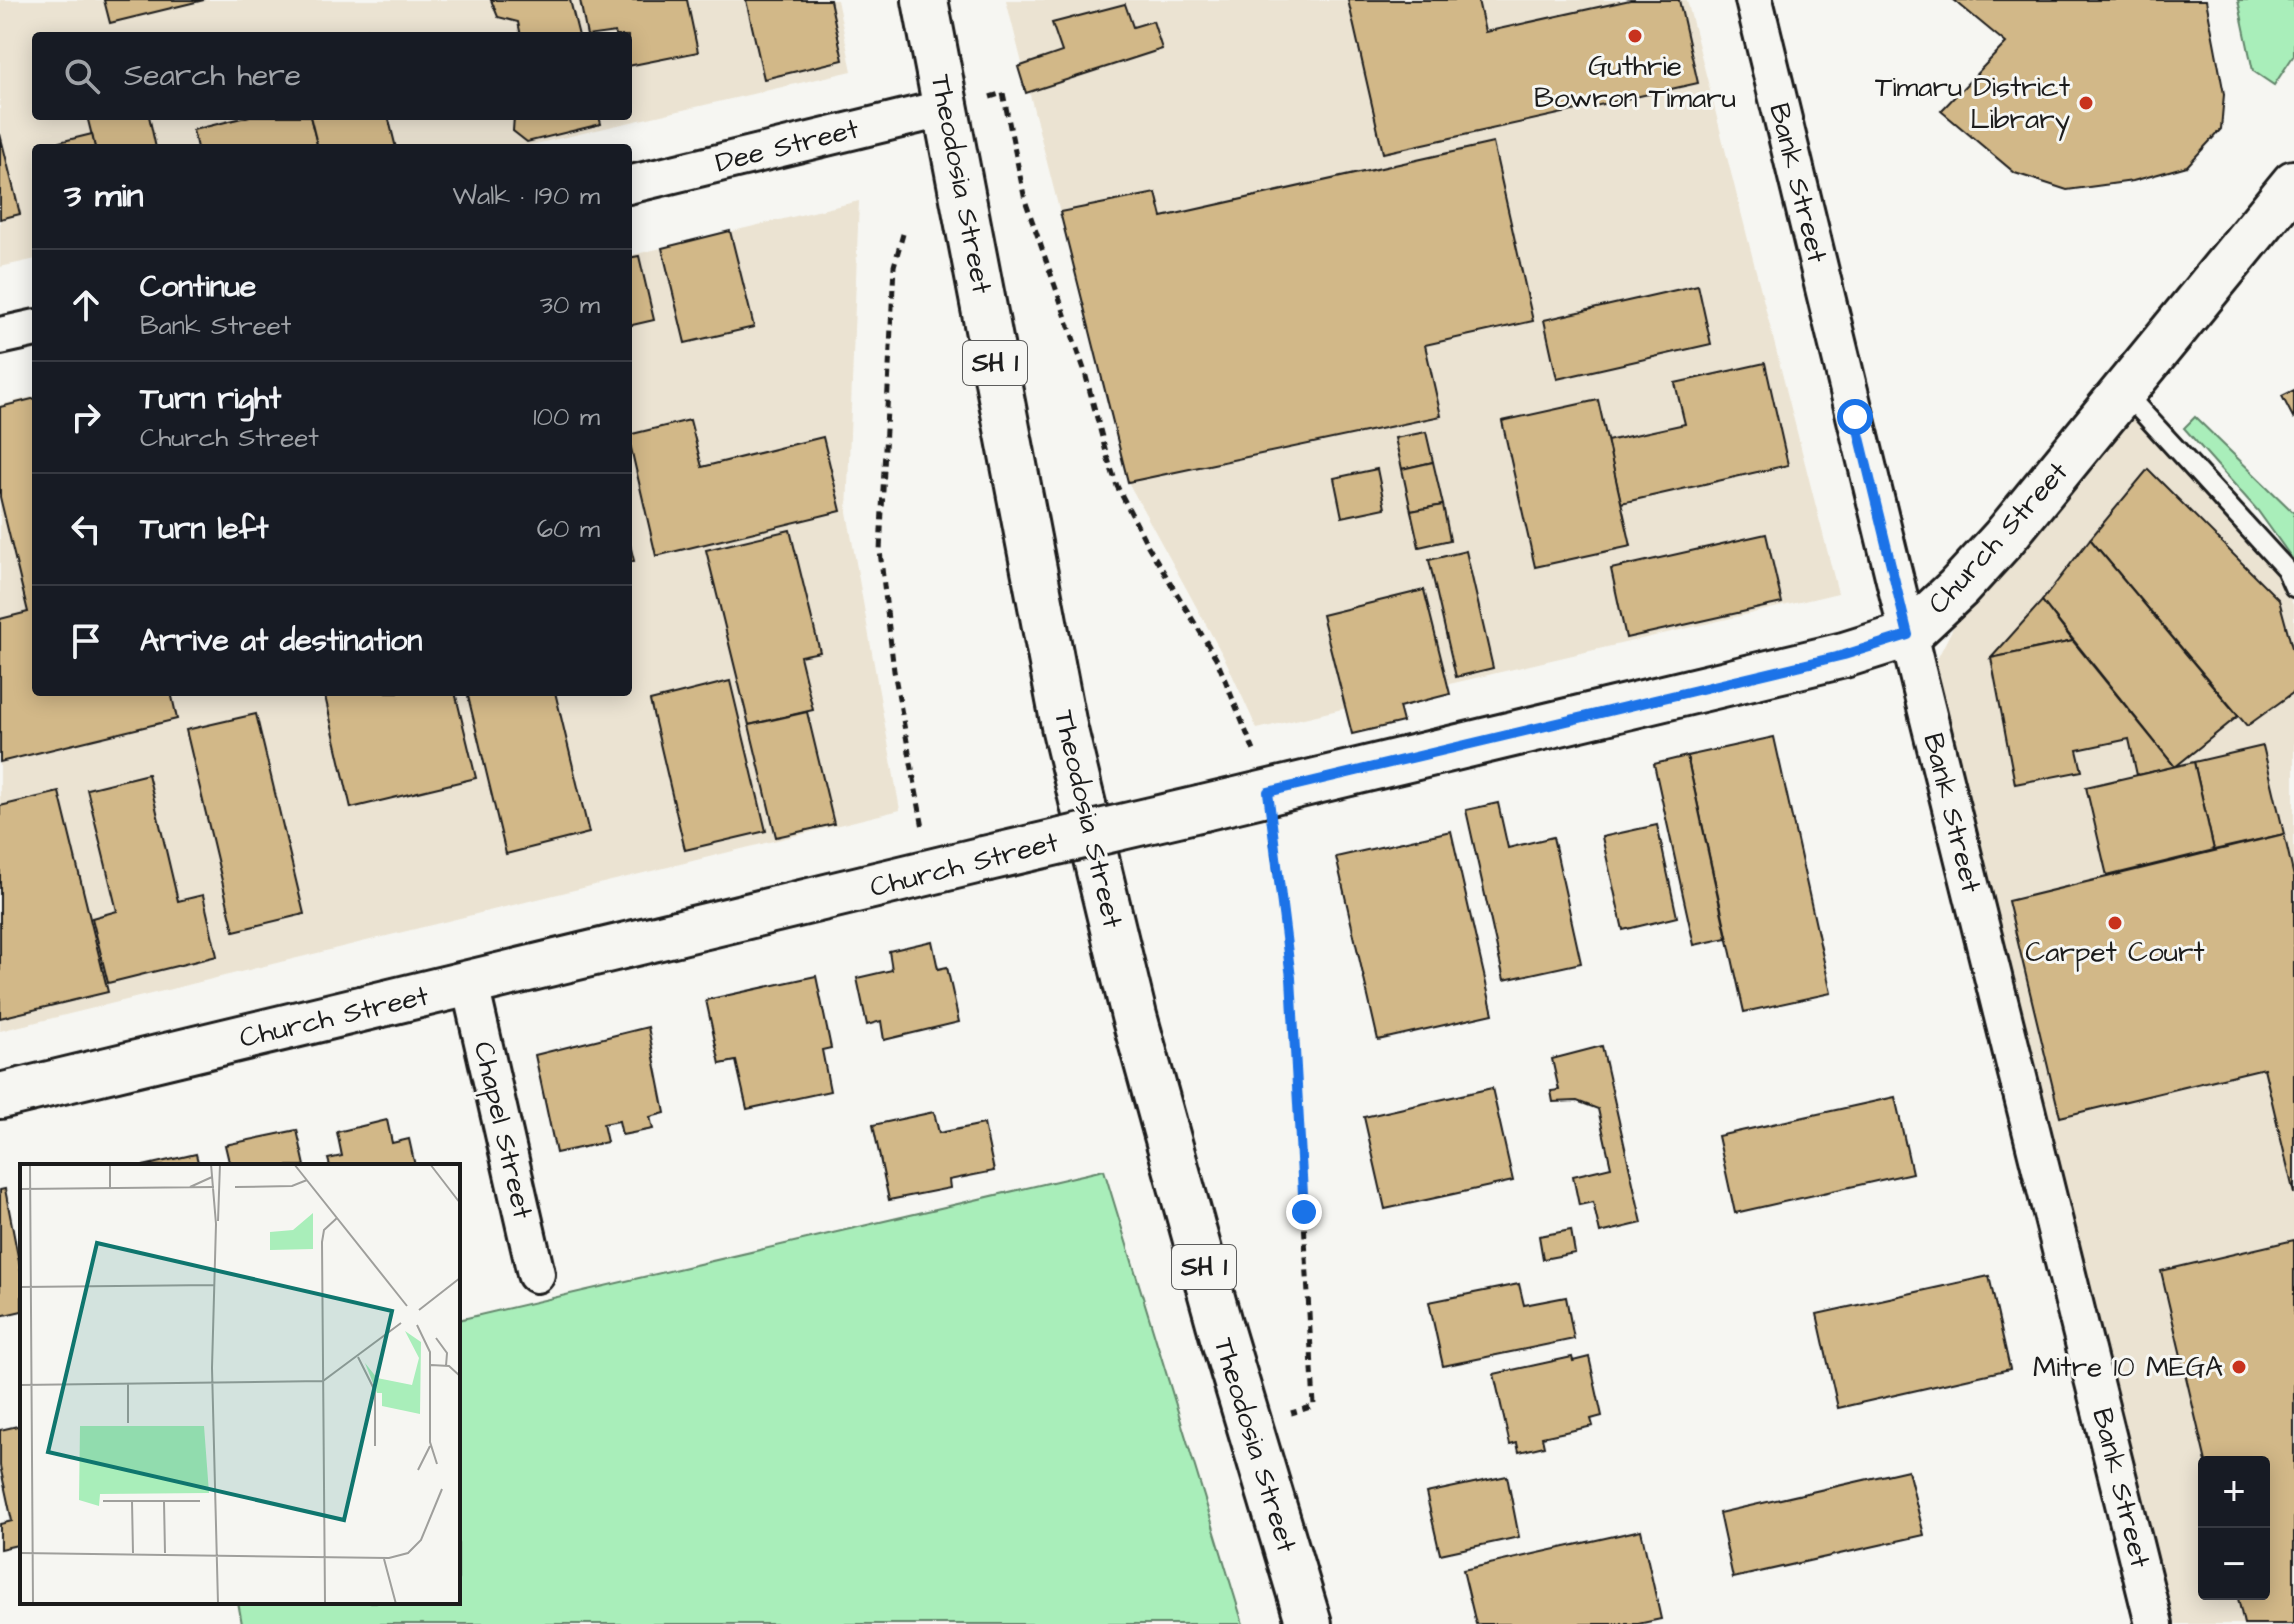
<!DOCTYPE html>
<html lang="en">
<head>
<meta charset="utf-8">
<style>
  :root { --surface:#171b24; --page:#20242c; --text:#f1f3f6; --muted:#9ea1a6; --line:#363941 }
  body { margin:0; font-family:"Architects Daughter",sans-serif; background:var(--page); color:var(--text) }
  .controls { position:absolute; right:24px; bottom:24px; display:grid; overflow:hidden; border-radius:8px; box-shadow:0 4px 20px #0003 }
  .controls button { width:72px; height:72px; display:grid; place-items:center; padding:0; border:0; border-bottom:2px solid var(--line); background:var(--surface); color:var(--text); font:40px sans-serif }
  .stop { position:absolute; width:24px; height:24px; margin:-18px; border:6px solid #1a73e8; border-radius:50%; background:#fff }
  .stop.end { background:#1a73e8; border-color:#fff; box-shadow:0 2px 8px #0008 }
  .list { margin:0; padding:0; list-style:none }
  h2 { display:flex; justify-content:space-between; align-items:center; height:104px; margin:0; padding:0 32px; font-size:34px }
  h2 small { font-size:26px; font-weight:400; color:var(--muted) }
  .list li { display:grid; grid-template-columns:52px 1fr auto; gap:24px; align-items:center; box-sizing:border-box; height:112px; padding:0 32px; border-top:2px solid var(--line) }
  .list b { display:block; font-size:30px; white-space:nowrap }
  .list p { margin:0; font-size:26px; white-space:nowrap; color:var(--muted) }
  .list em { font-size:26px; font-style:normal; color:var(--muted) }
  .icon { flex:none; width:44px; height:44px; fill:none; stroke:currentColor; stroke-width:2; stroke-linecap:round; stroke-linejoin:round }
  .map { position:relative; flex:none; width:2294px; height:1624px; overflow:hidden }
  .search { position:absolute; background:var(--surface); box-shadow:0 4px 20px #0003; left:32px; top:32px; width:600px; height:88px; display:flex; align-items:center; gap:20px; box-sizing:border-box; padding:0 28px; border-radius:8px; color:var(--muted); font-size:30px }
  .panel { position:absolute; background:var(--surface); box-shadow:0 4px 20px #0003; left:32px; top:144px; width:600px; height:552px; border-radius:8px }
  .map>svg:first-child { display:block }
  .built { fill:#ebe3d2; fill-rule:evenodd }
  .green { fill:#a9eeba; stroke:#62856b; stroke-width:2 }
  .building { fill:#d2b888; stroke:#1c1c1c; stroke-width:2 }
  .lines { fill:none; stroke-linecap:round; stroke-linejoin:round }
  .service-casing { stroke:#1c1c1c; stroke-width:24 }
  .minor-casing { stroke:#1c1c1c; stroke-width:42 }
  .tertiary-casing { stroke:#1c1c1c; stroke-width:50 }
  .trunk-casing { stroke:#1c1c1c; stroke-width:50 }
  .path { stroke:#1c1c1c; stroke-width:5; stroke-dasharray:8 6; stroke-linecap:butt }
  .service { stroke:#f6f6f2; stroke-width:18 }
  .minor { stroke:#f6f6f2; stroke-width:36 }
  .tertiary { stroke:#f6f6f2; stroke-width:44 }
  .trunk { stroke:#f6f6f2; stroke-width:44 }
  .tertiary-bridge-casing { stroke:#1c1c1c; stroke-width:50; stroke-linecap:butt }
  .tertiary-bridge { stroke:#f6f6f2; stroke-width:44 }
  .route { stroke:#1a73e8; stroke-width:10 }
  .poi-dot { fill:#c8321e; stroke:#f6f6f2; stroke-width:3 }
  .labels { text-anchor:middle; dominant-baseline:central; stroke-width:6; stroke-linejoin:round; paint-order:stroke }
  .shield { fill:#f6f6f2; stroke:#5d5d5c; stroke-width:2 }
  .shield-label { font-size:26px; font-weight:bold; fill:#1c1c1c }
  .poi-label { font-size:28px; fill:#1c1c1c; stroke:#f6f6f2 }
  .street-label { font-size:28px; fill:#1c1c1c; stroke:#f6f6f2 }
  .inset-road { fill:none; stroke:#9f9f9c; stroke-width:2 }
  .view { fill:#0f766e; fill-opacity:0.15; stroke:#0f766e; stroke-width:4 }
  .inset-edge { fill:none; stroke:#1c1c1c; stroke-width:4 }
</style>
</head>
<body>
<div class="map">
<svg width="2294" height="1624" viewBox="0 0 2294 1624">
  <rect width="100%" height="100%" fill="#f6f6f2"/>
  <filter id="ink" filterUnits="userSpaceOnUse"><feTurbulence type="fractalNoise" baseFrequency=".0125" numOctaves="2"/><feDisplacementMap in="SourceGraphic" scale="16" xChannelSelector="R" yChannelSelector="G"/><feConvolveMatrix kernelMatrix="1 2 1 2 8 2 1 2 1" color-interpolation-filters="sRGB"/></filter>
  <g filter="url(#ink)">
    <g class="built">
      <path d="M 0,0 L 837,0 L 852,71 L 518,148 L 36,148 L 36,259 L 0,267 ZM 36,36 L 628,36 L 628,116 L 36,116 Z"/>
      <polygon points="1006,0 1687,0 1838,593 1257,729 1226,661 1128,482"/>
      <polygon points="859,201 847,512 900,810 0,1031 0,405 36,396 36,692 628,692 628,256"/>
      <path d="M 2135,414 L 2277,570 L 2294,607 L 2294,1624 L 2176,1624 L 1927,679 L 1967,600 ZM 2204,1462 L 2264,1462 L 2264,1594 L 2204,1594 Z"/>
    </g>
    <g class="green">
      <polygon points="2238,0 2294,0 2294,55 2274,85 2253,71"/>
      <polygon points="2195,417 2294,513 2294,561 2258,511 2184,428"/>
      <polygon points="1104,1170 1243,1624 242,1624 238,1602 458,1602 458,1320"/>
    </g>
    <g class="building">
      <polygon points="104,0 204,0 110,23"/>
      <polygon points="491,0 570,0 579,36 521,36 518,22 498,17"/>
      <polygon points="580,0 687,0 698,52 628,66 628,36 616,36 615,32 587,36"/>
      <polygon points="746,0 830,0 843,60 764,79"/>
      <polygon points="1348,0 1478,0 1485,32 1630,0 1679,0 1698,83 1383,153"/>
      <polygon points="1954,0 2206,0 2224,94 2221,129 2187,166 2133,181 2067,190 2015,173 1941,111 2006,43"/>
      <polygon points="1125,4 1133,27 1153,21 1162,49 1026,93 1018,67 1062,52 1052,23"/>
      <polygon points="367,29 368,36 339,36"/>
      <polygon points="87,116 149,116 156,148 95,148"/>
      <polygon points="250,116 310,116 318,148 197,148 193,130"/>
      <polygon points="310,116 388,116 396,148 318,148"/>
      <polygon points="514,116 599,116 601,124 527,142 513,131"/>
      <polygon points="0,134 20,214 0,219"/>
      <polygon points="92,134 95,148 43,148 43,146"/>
      <polygon points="1493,143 1533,321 1425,345 1441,416 1128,482 1060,212 1156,193 1162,217"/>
      <polygon points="730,231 754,327 685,343 662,248"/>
      <polygon points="639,256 654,320 628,326 628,258"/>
      <polygon points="1698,285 1711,344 1557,379 1544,320"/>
      <polygon points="1765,363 1788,465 1621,503 1607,441 1685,424 1675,383"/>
      <polygon points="2294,390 2294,419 2282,396"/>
      <polygon points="36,398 36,692 171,692 177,719 0,762 0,619 28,612 0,497 0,407"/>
      <polygon points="1598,400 1631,546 1535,567 1502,421"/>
      <polygon points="690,420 702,467 823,437 841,511 656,556 628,435"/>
      <polygon points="1426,432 1433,462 1402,469 1395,438"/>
      <polygon points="1433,462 1443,505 1411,511 1402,469"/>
      <polygon points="1377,469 1385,508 1342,517 1334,478"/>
      <polygon points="2148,469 2279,600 2294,655 2294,692 2247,726 2090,539"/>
      <polygon points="1443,505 1450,540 1419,547 1411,511"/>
      <polygon points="790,530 820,652 800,656 813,710 749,725 706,550"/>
      <polygon points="1766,534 1782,603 1626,638 1611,569"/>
      <polygon points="628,536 634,561 628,562"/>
      <polygon points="2090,539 2238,716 2175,767 2042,601"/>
      <polygon points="1466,551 1493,668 1456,677 1429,560"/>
      <polygon points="1424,590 1450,694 1399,707 1403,722 1352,734 1322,615"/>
      <polygon points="2042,601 2073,641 1991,658"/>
      <polygon points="2073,641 2175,767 2137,775 2129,739 2077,750 2082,771 2015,784 1991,658"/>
      <polygon points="730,681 766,831 685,850 650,701"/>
      <polygon points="324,692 455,692 476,778 351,808"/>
      <polygon points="467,692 555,692 589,833 506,854"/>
      <polygon points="807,712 834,824 776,837 749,725"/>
      <polygon points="256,714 304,914 234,931 186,730"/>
      <polygon points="1774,737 1831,993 1744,1012 1687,756"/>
      <polygon points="2263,746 2284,834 2214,850 2194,762"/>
      <polygon points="1687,756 1727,938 1694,945 1654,764"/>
      <polygon points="2194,762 2214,850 2107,876 2086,787"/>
      <polygon points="148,774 178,901 203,895 217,956 108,983 92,918 117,911 87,789"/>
      <polygon points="59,792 108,992 0,1018 0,806"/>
      <polygon points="1498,803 1508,848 1553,837 1581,963 1504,980 1466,810"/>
      <polygon points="1657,825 1677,917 1623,930 1602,837"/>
      <polygon points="1451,831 1493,1014 1378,1040 1336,857"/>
      <polygon points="2284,834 2294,877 2294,1194 2264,1068 2060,1117 2008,901"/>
      <polygon points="932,941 938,969 947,967 959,1022 884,1040 881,1021 867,1025 857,978 892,970 889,951"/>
      <polygon points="816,976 831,1048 822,1050 830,1091 747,1109 736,1061 720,1064 706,1000"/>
      <polygon points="648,1027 665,1113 650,1117 653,1129 622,1135 619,1121 603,1124 607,1142 556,1153 535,1055"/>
      <polygon points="1602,1046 1642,1223 1600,1233 1593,1202 1579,1205 1573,1176 1611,1167 1598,1109 1577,1101 1553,1102 1551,1091 1559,1090 1552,1059"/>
      <polygon points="1492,1088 1513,1181 1385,1209 1364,1117"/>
      <polygon points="1895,1097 1912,1173 1735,1213 1718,1136"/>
      <polygon points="934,1112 939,1133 984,1124 994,1171 949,1180 950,1188 889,1200 873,1125"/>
      <polygon points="387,1120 392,1143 409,1139 415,1166 330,1166 328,1159 342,1156 337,1132"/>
      <polygon points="297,1130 305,1166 230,1166 225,1145"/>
      <polygon points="196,1154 199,1166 143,1166"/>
      <polygon points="5,1189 22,1277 22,1311 0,1316 0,1190"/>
      <polygon points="1571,1230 1575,1253 1543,1259 1539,1236"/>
      <polygon points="2294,1240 2294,1624 2244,1624 2237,1594 2264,1594 2264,1462 2206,1462 2161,1271"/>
      <polygon points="1989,1276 2010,1369 1838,1408 1817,1314"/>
      <polygon points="1519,1284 1524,1305 1566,1297 1574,1339 1443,1366 1429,1302"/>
      <polygon points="1572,1357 1573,1361 1589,1357 1602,1416 1591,1419 1593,1426 1542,1437 1544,1446 1519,1452 1517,1443 1510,1445 1494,1374"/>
      <polygon points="22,1425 22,1544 0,1549 0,1524 12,1521 0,1466 0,1430"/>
      <polygon points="1908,1470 1924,1535 1733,1578 1719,1513"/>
      <polygon points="1507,1476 1519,1537 1440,1554 1426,1493"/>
      <polygon points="1641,1530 1661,1619 1638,1624 1476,1624 1463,1570"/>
    </g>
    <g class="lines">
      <defs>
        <polyline id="service" points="2124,392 2286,569 2294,587"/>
        <g id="minor">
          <polyline points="1754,0 1920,683 2154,1624"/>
          <polyline points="628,185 946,108"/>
          <polyline points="0,336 36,328"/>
          <polyline points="470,985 536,1274"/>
        </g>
        <g id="tertiary">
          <polyline points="1203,808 1844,655 1908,635 1958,588 2003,539 2294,183"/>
          <polyline points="0,1096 984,859"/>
        </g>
        <polyline id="trunk" points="925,0 1064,726 1134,1016 1222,1334 1309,1624"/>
      </defs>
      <use href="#service" class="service-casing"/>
      <use href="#minor" class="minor-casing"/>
      <use href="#tertiary" class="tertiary-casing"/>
      <use href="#trunk" class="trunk-casing"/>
      <g class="path">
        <polyline points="990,97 1003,93 1025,200 1084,369 1107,456 1117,486 1148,546 1216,658 1254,751"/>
        <polyline points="903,234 894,266 880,551 894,671 923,828"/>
        <polyline points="1272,838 1291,978 1314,1406 1291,1413"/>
      </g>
      <use href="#service" class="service"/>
      <use href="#minor" class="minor"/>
      <use href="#tertiary" class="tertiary"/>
      <use href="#trunk" class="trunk"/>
      <defs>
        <polyline id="tertiary-bridge" points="984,859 1203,808"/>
      </defs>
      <use href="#tertiary-bridge" class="tertiary-bridge-casing"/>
      <use href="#tertiary-bridge" class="tertiary-bridge"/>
    </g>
  </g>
  <g class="lines" filter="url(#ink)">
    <polyline class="route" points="1304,1212 1291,978 1268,792 1844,655 1908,635 1855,417"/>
  </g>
  <g class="poi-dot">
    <circle cx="1635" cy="36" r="8"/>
    <circle cx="2086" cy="103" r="8"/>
    <circle cx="2115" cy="923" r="8"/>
    <circle cx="2239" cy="1367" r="8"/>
  </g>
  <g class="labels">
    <g class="shield">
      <rect x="963" y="341" width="64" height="44" rx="6"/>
      <rect x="1172" y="1245" width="64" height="44" rx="6"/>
    </g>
    <g class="shield-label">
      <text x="995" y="363">SH 1</text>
      <text x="1204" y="1267">SH 1</text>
    </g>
    <g class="poi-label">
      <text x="1635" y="66">Guthrie<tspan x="1635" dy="32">Bowron Timaru</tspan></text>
      <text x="2070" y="87" text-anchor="end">Timaru District<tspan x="2070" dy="32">Library</tspan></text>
      <text x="2115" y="952">Carpet Court</text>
      <text x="2223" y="1367" text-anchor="end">Mitre 10 MEGA</text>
    </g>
    <g class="street-label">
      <text transform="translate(787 146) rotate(-14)">Dee Street</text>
      <text transform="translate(1798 183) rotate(76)">Bank Street</text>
      <text transform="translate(961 184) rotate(79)">Theodosia Street</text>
      <text transform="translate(1998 538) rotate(-48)">Church Street</text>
      <text transform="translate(1952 813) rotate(76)">Bank Street</text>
      <text transform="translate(1088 819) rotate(77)">Theodosia Street</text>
      <text transform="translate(964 865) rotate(-14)">Church Street</text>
      <text transform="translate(334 1017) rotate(-13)">Church Street</text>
      <text transform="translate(503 1130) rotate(77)">Chapel Street</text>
      <text transform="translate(1255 1445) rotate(73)">Theodosia Street</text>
      <text transform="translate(2121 1488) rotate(76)">Bank Street</text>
    </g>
  </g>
  <g transform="translate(20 1164)">
    <rect width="440" height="440" fill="#f6f6f2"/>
    <path d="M 293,49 L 293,85 L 250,86 L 250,68 L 273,66 ZM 385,167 L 401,178 L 400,250 L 362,242 L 362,229 L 357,229 L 345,199 L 357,214 L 392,221 L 399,194 ZM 60,262 L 184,262 L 189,329 L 80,330 L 79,342 L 59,336 Z" fill="#a9eeba"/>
    <path class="inset-road" d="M 10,0 L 13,440M 90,0 L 90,25M 191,0 L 196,60 L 192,204 L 198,440M 274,0 L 387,142M 410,0 L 440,39M 170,23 L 192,13M 215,23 L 272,22 L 287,16M 0,25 L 194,23M 198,57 L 200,0M 0,123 L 195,121M 399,146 L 440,114M 397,161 L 410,188 L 410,278 L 417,300M 416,174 L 427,189 L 426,202M 338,193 L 355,227 L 355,282M 411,201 L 429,202 L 440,212M 0,221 L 303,217 L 381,159M 108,259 L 108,220M 398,306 L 410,282M 83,337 L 180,337M 112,337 L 113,389M 144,337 L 145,389M 0,389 L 369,394 L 388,389 L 401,376 L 422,325M 364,395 L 376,440M 305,440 L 302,78 L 304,66 L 317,54"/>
    <path class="view" d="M 77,79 L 372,147 L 324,356 L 28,288 Z"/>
    <rect width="440" height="440" class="inset-edge"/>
  </g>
</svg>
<div class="controls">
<button>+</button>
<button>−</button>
</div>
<div class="stop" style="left:1855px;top:417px"></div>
<div class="stop end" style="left:1304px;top:1212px"></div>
<div class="search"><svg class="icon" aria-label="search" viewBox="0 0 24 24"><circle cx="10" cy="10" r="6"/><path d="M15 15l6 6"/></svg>Search here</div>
<section class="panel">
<h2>3 min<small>Walk · 190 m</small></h2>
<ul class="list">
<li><svg class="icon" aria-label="ahead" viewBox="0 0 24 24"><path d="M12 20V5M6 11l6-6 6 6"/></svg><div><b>Continue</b><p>Bank Street</p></div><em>30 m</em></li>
<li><svg class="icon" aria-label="right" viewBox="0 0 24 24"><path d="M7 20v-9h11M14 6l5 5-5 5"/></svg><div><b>Turn right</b><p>Church Street</p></div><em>100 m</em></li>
<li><svg class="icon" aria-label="left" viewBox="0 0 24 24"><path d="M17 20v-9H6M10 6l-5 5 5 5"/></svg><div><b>Turn left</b></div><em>60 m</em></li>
<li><svg class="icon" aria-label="arrive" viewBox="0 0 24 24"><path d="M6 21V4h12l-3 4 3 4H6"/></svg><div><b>Arrive at destination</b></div></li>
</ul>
</section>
</div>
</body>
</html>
